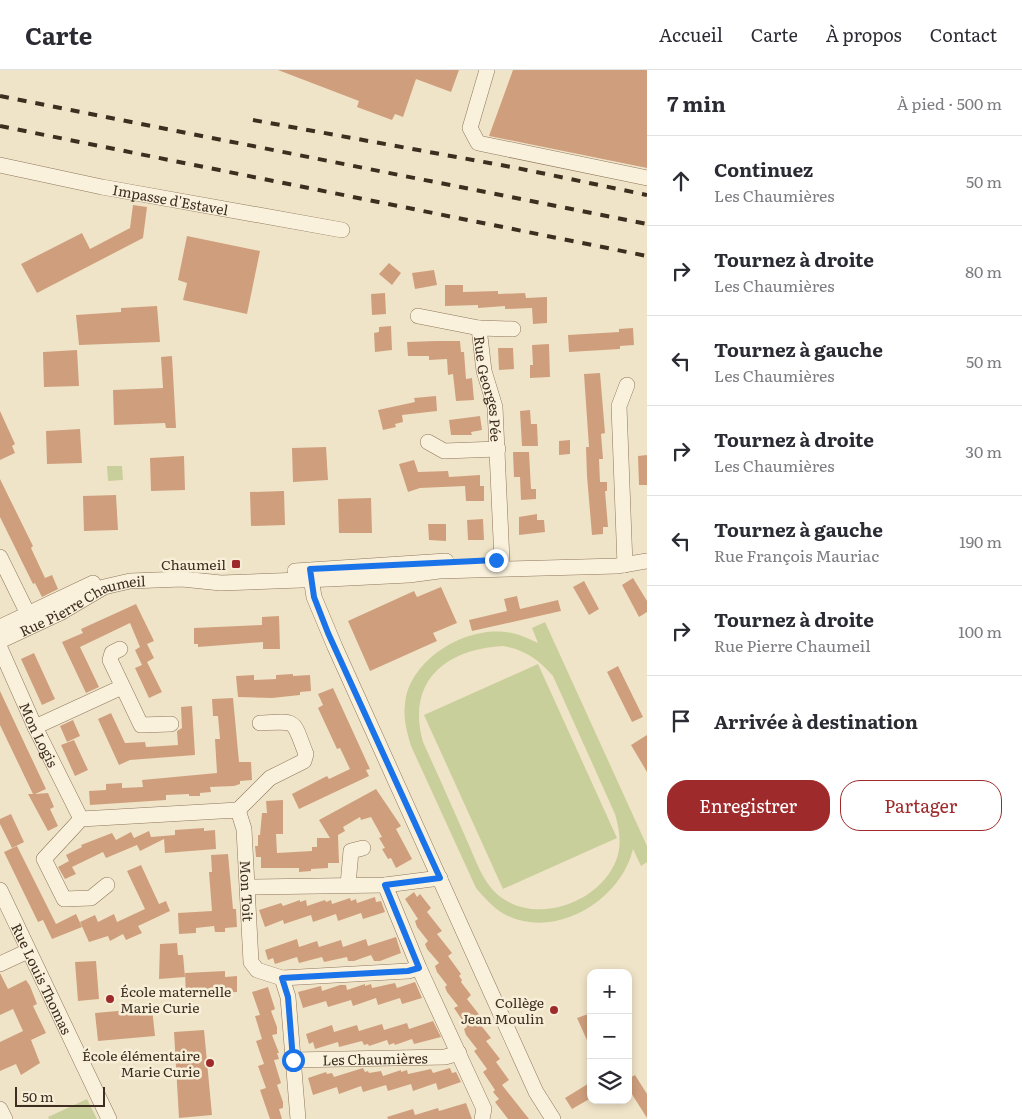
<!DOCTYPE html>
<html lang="fr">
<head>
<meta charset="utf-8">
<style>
  :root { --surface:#fff; --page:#f7f7f7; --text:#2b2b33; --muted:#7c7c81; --line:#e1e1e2; --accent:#9e2a2b }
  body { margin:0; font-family:Literata,serif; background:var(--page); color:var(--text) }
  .controls { position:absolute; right:15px; bottom:15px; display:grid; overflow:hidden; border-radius:10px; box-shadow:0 2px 8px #0003 }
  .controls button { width:45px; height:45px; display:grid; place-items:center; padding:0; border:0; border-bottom:1px solid var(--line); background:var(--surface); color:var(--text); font:25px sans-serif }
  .scale { position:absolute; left:15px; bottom:12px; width:90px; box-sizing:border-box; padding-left:5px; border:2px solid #3d2e20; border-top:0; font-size:14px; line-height:18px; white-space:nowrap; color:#3d2e20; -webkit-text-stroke:4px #f7eed8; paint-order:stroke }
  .stop { position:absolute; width:15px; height:15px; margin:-11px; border:4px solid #1a73e8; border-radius:50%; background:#fff }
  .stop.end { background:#1a73e8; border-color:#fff; box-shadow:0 1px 5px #0008 }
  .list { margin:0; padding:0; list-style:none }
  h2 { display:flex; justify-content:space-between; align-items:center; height:65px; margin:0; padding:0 20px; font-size:21px }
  h2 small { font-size:16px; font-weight:400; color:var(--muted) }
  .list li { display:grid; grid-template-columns:32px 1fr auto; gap:15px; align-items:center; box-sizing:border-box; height:90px; padding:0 20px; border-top:1px solid var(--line) }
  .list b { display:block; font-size:19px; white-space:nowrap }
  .list p { margin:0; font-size:16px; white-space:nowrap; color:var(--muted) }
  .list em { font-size:16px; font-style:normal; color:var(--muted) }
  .actions { display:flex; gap:10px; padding:15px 20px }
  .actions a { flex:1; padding:11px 0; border:1px solid var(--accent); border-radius:20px; text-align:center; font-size:18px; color:var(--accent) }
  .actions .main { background:var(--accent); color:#fff }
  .icon { flex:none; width:28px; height:28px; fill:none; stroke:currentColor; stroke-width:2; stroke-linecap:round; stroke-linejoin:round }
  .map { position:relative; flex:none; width:647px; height:1049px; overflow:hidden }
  header { display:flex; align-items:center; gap:30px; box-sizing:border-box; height:70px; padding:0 25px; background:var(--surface); border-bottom:1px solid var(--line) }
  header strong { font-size:24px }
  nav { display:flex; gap:28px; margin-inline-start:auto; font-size:18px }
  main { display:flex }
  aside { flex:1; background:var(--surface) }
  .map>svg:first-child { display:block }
  .green { fill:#c9cf9b; fill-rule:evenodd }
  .building { fill:#cf9f7d }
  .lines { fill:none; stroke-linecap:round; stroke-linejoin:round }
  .minor-casing { stroke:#8d765c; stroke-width:16 }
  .minor { stroke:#faf1dc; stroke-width:15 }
  .rail { stroke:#3d2e20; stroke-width:4; stroke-dasharray:9 9; stroke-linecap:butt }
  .route { stroke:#1a73e8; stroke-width:6 }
  .poi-dot { fill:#9e2a2b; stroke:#f7eed8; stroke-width:2 }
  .labels { text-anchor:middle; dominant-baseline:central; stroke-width:5; stroke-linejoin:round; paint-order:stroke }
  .street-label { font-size:14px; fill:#3d2e20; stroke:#f7eed8 }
  .poi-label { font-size:14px; fill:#3d2e20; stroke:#f7eed8; text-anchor:end }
</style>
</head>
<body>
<header>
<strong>Carte</strong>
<nav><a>Accueil</a><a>Carte</a><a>À propos</a><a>Contact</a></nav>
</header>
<main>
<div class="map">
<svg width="647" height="1049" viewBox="0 0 647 1049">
  <rect width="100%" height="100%" fill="#f0e4c8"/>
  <g class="green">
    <polygon points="122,396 123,410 108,411 107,396"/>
    <path d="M 545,552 L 647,776 L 647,792 L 641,796 L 633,779 C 621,831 554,871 504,844 C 492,837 484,827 476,818 L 411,676 C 407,662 403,649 405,634 C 409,590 464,557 505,562 C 517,563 527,568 538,573 L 532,558 ZM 503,576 C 525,580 538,589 553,606 L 615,744 C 619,758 622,773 617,788 C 601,833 536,856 498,825 C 481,810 474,785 465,766 C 451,734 437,703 423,672 C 406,612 445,579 503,576 Z"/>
    <polygon points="538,594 617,768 503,819 424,645"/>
    <polygon points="87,1029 97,1049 49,1049 48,1047"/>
  </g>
  <g class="building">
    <polygon points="278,0 459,0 451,22 416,9 403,47 395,44 392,50 357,37 359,31"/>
    <polygon points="513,0 647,0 647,98 489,66"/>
    <polygon points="133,135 147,137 143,168 37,223 21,194 82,163 90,179 130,158"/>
    <polygon points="187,166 260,181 247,244 183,230 187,213 178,210"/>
    <polygon points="389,193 401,203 392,215 379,204"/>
    <polygon points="434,200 437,215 415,219 412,203"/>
    <polygon points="445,215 463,215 463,222 498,221 498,224 525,223 526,228 547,227 547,253 533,254 532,238 505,239 505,236 478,238 478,235 445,236"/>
    <polygon points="385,223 386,244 372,245 371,224"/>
    <polygon points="157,236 160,272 79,275 76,245 121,242 121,238"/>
    <polygon points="391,256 392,280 375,282 374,263 379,262 379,257"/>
    <polygon points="633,258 634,275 620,276 620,279 569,282 568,265 619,262 619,259"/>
    <polygon points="436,271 460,271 461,282 464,282 466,309 472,308 474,330 456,331 453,304 448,305 447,289 429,290 429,286 408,286 407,272"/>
    <polygon points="549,274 550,307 530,308 530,295 533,295 532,275"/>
    <polygon points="498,278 513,278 514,299 499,300"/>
    <polygon points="77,280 79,316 44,317 43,282"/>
    <polygon points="172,286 176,358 166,358 165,353 114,355 113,320 163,318 161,287"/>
    <polygon points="600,303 605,363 601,364 603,389 599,389 600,412 607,412 607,421 605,421 608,457 603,457 603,464 592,465 587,406 586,377 589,377 584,304"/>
    <polygon points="436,326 437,341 402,345 403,352 395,354 396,357 383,360 378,340 415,332 414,328"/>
    <polygon points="530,340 531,354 537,354 538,376 522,376 520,341"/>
    <polygon points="0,341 15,374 12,376 15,383 0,390"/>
    <polygon points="480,346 482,360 471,362 472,365 451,365 449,350"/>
    <polygon points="80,359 82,393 47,394 46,361"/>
    <polygon points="570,370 570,384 559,385 559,371"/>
    <polygon points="326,377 328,410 293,412 292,378"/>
    <polygon points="513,382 529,382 531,419 536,419 536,429 521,430 520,407 514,407"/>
    <polygon points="647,385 647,415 639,415 638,386"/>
    <polygon points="184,386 185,420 151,421 150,388"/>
    <polygon points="414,390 418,402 448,401 449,407 480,405 480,416 484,416 484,431 466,431 465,416 420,418 408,422 399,394"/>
    <polygon points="0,409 29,468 33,476 31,478 45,508 52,505 58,519 42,527 35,513 33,514 0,447"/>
    <polygon points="284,421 285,455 251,456 250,422"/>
    <polygon points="116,425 118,460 84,461 83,426"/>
    <polygon points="371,428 372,463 339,463 338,429"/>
    <polygon points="537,444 537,450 544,450 545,462 519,465 519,447"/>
    <polygon points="483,449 484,470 468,470 467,450"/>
    <polygon points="428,454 446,454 446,471 429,470"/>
    <polygon points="633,508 647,531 647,542 639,547 622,515"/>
    <polygon points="584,511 599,539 589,545 573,517"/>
    <polygon points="441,517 457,553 433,563 437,571 370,601 348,551 414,521 417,527"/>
    <polygon points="517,526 520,539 558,530 561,541 472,561 469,550 507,541 504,529"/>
    <polygon points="136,534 154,571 147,574 154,588 147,592 162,622 149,628 135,598 142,595 135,580 140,577 130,553 80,577 99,617 86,623 62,572 83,563 81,559"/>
    <polygon points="279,546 280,579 263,579 263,572 198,577 198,574 194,574 194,558 262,555 262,547"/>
    <polygon points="34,583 55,629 42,635 21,589"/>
    <polygon points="618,596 643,647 632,652 607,602"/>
    <polygon points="293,604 293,606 310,605 311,621 300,622 300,625 272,628 238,627 236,606 254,605 254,610 276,609 276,605"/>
    <polygon points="333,618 370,699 366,700 369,706 299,739 292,724 327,706 329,709 350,699 340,678 337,679 318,638 323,635 318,624"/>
    <polygon points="0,621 46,719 35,724 48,723 54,737 50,739 58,756 48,761 28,724 33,724 0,655"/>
    <polygon points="233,628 239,692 251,692 252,710 240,711 240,714 234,716 210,717 211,722 200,723 200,726 189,726 189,724 166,725 166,730 90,735 89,721 106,720 106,714 122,713 122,718 143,717 142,710 217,703 215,669 220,669 218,646 213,646 212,629"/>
    <polygon points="192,636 195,685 130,690 119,695 98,649 111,643 125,673 145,672 146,677 178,675 177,661 182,658 181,637"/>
    <polygon points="73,650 80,666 67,672 60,656"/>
    <polygon points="647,665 647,702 631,675"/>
    <polygon points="74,670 88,700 75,706 61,675"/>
    <polygon points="376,719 401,756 396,759 412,789 396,798 391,788 388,789 382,779 385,778 379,768 382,767 371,747 361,750 360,747 343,757 345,761 338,765 339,793 328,793 328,798 311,799 311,801 299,802 299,798 261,798 261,787 256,787 255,776 258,776 258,765 260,765 262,743 267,743 266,731 283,730 283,764 276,764 277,783 312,781 312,777 317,777 317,768 330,768 319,750"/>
    <polygon points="11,744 24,772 12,778 0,754 0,749"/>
    <polygon points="204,758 204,761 215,760 216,779 165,783 164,769 140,781 137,775 106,788 103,782 72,797 76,804 65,809 58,797 69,791 71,795 66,785 82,777 81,775 112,763 116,770 131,762 134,768 149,761 151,767 175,765 175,760"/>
    <polygon points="17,776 56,854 76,844 82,857 52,869 43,850 38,852 4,782"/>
    <polygon points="228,784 233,839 236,839 237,857 225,858 225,862 215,862 214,856 196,858 196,863 179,864 178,843 212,841 209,802 212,802 211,785"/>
    <polygon points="141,795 159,834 166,831 170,841 138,856 142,863 126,870 123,864 110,871 108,866 89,872 80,852 95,845 98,852 114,844 117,852 145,839 127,801"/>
    <polygon points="414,822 417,827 420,824 431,838 427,842 442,861 437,864 452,883 448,886 461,904 459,906 462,910 461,912 471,925 467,929 481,947 483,952 480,954 491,968 486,971 500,989 496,992 509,1010 502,1015 529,1049 508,1049 495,1032 499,1029 493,1022 495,1020 483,1002 487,999 474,981 477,979 466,965 464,959 467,957 454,938 458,936 447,922 445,917 447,915 437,902 435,896 439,893 427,879 425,874 428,871 417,857 415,851 418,849 405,829"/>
    <polygon points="375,827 376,832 381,831 385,842 363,849 361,843 338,851 336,844 313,852 311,845 284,854 283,850 265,857 259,840 281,833 283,836 300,830 300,832 306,830 307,836 325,830 326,832 331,830 332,834 350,828 351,831 356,829 357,833"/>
    <polygon points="396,867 401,883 380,891 374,891 371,885 354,891 348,891 347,887 324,892 322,887 299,893 297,887 275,894 273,888 268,890 265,880 297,869 299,877 317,871 319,877 341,870 343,877 366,869 368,876"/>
    <polygon points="177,873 178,885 183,885 185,907 159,909 160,874"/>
    <polygon points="96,891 99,929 78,931 75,892"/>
    <polygon points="225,901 225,907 237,906 237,922 186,925 185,903"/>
    <polygon points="0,903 8,919 26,910 30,916 37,934 33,936 46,963 31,970 40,993 21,1005 16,994 0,1001 0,972 23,961 13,939 0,945"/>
    <polygon points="415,912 422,928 402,934 400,928 378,935 376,928 353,936 351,930 328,937 326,931 303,938 298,922 321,916 322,921 340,915 346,915 347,920 365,914 365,916 371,914 372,918 395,913 397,918"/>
    <polygon points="268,917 275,939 271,941 277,957 277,964 272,965 279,983 277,983 279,989 274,990 281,1013 277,1015 283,1032 283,1038 279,1039 282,1049 270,1049 260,1020 266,1018 258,996 264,994 256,971 262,969 255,946 260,945 252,922"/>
    <polygon points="152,938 155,966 98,971 95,943"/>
    <polygon points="591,943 591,979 577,948"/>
    <polygon points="433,951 441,967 414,974 412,969 395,975 394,973 389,975 387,970 369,976 368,974 364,975 362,971 339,977 338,972 315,979 313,972 309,974 306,964 332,955 334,962 357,955 359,961 382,954 384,960 407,953 409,959"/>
    <polygon points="204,960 212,1045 179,1048 174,962"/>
    <polygon points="363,998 365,1002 368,1001 369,1003 381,1001 383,1006 401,1000 401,1002 407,1000 408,1004 431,999 433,1003 450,998 452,1003 456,1002 461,1012 438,1020 436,1013 413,1021 411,1014 388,1021 386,1015 363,1022 361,1016 339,1024 337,1017 313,1025 308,1008 326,1002 327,1004 332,1003 334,1007"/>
    <polygon points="635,1005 647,1024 647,1048 628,1018 628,1009"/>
    <polygon points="591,1012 591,1028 572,1039 565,1028"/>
    <polygon points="466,1033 472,1049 388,1049 387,1047 413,1039 415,1045 438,1038 439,1041"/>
  </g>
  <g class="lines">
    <defs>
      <g id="minor">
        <polyline points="487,0 470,58 478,73 647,108"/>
        <path id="s1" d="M 0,95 L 102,117 L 342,160"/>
        <path id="s2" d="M 418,246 L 479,258 L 484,301 L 495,337 L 502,491"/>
        <polyline points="479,258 513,259"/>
        <polyline points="428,372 444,381 498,379"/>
        <polyline points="0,487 28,544"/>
        <polyline points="625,495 619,336 627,315"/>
        <polyline points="295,501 446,491"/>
        <polyline points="310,501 314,527 335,577 536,1022 553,1049"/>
        <polyline points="0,557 93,513"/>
        <path id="s3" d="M 0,571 L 60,543 L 104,517 L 130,511 L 182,509 L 221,513 L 329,509 L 409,505 L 439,501 L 617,496 L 647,491"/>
        <path id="s4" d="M 0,578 L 35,657 L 81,749"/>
        <polyline points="120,579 112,583 110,590 141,655 171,654"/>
        <polyline points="35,657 122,617"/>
        <path d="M 238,740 L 270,708 L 304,691 L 306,684 C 292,649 299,651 260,653"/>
        <path id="s5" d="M 107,815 L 91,828 L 64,829 L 44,789 L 81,749 L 238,740 L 244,759 L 251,892 L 257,900 L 282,908 L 288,927 L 298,1049"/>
        <polyline points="348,815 351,781 363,778"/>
        <polyline points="385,815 419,898 484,1039 482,1049"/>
        <polyline points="248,817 385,815 440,808"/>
        <path id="s6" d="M 0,820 L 109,1049"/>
        <polyline points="0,894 28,881"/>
        <polyline points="282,908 408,901 419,898"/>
        <path id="s7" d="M 293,990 L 445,987 L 459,983"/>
        <polyline points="0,1039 5,1049"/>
      </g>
    </defs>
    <use href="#minor" class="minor-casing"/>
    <use href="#minor" class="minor"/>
    <g class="rail">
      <polyline points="0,26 647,154"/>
      <polyline points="253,50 517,98 647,125"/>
      <polyline points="0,56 647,186"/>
    </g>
  </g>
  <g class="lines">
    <polyline class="route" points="293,990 288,927 282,908 408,901 419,898 385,815 440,808 328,563 314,527 310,499 496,490"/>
  </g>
  <g class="poi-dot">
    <rect x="231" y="489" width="10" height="10" rx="2.5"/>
    <circle cx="110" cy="929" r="5"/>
    <circle cx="554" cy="940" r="5"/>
    <circle cx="210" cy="993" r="5"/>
  </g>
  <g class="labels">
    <g class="street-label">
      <text stroke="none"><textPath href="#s1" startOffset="174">Impasse d'Estavel</textPath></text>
      <text stroke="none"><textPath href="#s2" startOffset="124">Rue Georges Pée</textPath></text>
      <text stroke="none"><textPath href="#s3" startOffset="91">Rue Pierre Chaumeil</textPath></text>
      <text stroke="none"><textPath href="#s4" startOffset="95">Mon Logis</textPath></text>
      <text stroke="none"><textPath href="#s5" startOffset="386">Mon Toit</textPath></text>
      <text stroke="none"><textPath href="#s6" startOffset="98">Rue Louis Thomas</textPath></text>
      <text stroke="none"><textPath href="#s7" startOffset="82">Les Chaumières</textPath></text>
    </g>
    <g class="poi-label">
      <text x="226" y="494">Chaumeil</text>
      <text x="120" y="921" text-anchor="start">École maternelle<tspan x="120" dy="16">Marie Curie</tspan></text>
      <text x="544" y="932">Collège<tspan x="544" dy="16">Jean Moulin</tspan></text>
      <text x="200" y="985">École élémentaire<tspan x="200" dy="16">Marie Curie</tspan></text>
    </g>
  </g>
</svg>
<div class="controls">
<button>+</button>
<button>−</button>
<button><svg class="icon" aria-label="layers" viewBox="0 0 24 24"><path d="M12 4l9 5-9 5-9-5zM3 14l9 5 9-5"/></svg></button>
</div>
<div class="scale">50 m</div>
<div class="stop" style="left:293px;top:990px"></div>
<div class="stop end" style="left:496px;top:490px"></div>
</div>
<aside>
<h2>7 min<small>À pied · 500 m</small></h2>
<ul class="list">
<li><svg class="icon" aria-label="ahead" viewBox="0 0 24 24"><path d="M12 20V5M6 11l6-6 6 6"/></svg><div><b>Continuez</b><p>Les Chaumières</p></div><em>50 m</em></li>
<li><svg class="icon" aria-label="right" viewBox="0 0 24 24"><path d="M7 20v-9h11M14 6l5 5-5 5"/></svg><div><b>Tournez à droite</b><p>Les Chaumières</p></div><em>80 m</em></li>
<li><svg class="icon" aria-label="left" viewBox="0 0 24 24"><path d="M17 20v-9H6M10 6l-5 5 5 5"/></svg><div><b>Tournez à gauche</b><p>Les Chaumières</p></div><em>50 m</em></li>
<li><svg class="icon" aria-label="right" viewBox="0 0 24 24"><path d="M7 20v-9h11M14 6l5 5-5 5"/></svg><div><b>Tournez à droite</b><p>Les Chaumières</p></div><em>30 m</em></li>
<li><svg class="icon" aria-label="left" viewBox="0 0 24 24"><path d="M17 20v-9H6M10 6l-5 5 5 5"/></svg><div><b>Tournez à gauche</b><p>Rue François Mauriac</p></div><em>190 m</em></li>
<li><svg class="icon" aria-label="right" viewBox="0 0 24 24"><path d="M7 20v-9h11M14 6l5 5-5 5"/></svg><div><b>Tournez à droite</b><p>Rue Pierre Chaumeil</p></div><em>100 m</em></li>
<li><svg class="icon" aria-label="arrive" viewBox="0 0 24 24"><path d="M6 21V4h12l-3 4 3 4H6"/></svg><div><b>Arrivée à destination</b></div></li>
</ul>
<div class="actions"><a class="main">Enregistrer</a><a>Partager</a></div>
</aside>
</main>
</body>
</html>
